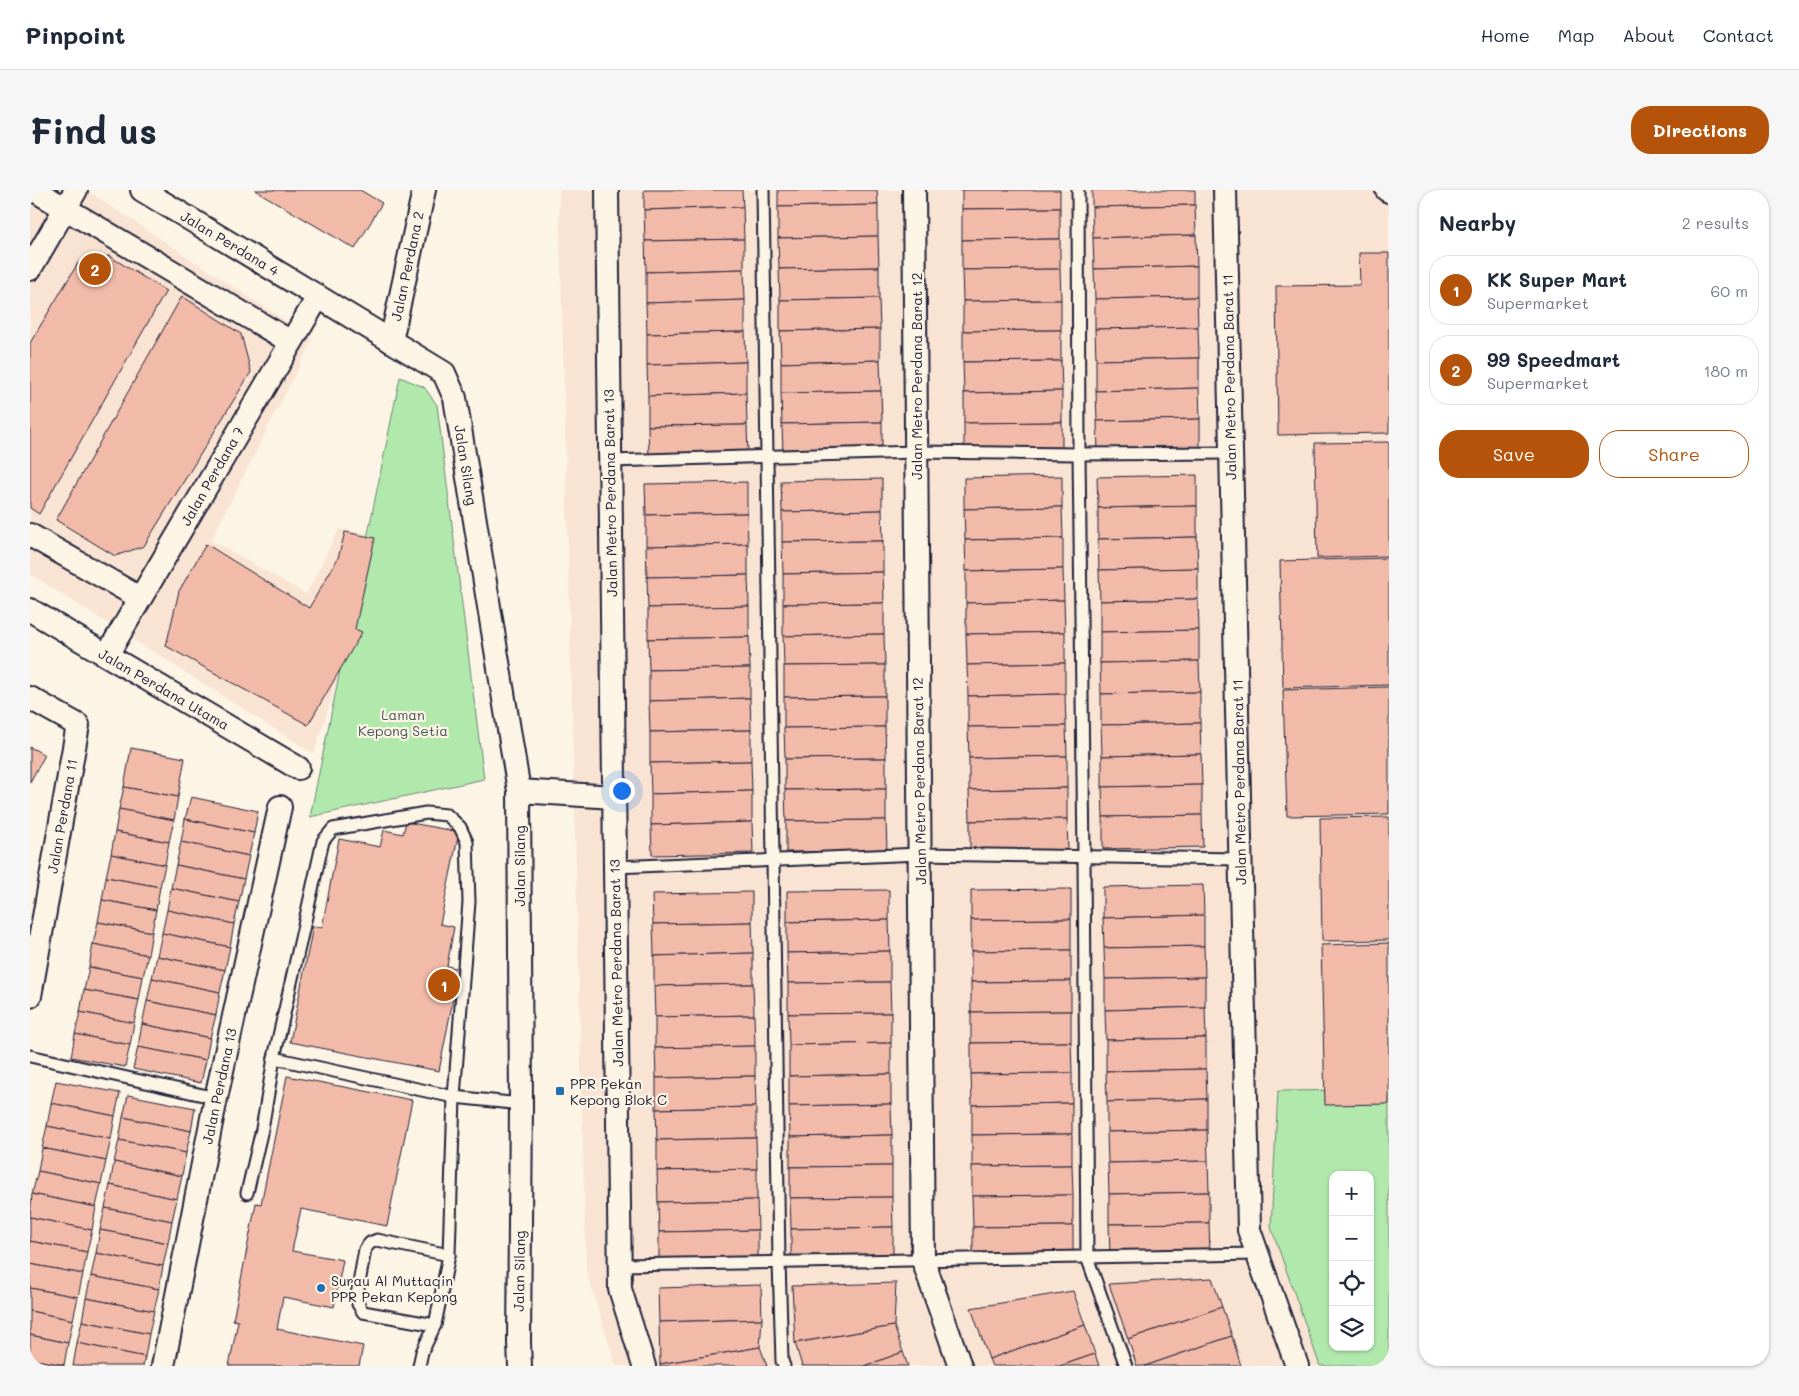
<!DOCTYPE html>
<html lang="en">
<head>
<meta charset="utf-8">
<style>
  :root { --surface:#fff; --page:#f6f6f7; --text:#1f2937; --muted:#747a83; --line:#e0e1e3; --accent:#b45309 }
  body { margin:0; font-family:Mali,sans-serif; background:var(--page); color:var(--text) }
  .controls { position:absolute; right:15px; bottom:15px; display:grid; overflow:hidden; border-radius:10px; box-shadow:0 1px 4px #0004 }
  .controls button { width:45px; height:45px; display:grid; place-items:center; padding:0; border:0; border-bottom:1px solid var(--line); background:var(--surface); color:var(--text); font:25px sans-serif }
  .you { position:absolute; left:591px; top:600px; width:18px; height:18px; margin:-12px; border:4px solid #fff; border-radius:50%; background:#1a73e8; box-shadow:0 0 0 8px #1a73e833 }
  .badge { display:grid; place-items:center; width:32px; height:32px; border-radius:50%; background:var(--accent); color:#fff; font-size:16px; font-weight:700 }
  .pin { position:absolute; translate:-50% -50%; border:2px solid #fff; box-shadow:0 1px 5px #0006 }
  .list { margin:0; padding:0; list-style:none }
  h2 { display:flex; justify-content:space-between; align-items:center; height:65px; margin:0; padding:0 20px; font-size:21px }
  h2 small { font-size:16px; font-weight:400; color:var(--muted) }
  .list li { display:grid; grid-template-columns:32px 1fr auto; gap:15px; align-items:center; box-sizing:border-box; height:70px; margin:0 10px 10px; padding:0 10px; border:1px solid var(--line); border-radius:20px }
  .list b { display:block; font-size:19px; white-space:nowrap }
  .list p { margin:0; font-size:16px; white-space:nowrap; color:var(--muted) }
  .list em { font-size:16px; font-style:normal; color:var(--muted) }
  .actions { display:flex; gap:10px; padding:15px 20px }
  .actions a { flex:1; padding:11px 0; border:1px solid var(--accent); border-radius:20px; text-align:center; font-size:18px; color:var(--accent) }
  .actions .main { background:var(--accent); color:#fff }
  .icon { flex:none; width:28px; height:28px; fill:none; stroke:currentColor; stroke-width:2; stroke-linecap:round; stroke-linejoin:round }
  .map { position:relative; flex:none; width:1359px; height:1176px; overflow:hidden; border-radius:20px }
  header { display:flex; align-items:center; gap:30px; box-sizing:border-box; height:70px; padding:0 25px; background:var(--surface); border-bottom:1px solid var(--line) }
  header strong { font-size:24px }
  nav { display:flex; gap:28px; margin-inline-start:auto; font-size:18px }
  .intro { display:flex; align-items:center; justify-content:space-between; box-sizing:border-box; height:120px; padding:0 30px }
  h1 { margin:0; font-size:35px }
  .button { padding:12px 22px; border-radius:20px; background:var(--accent); color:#fff; font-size:18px; font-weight:700 }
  main { display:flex; gap:30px; padding:0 30px }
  aside { flex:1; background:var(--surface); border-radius:20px; box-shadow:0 1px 4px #0004 }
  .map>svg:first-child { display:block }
  .built { fill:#f9e3d3; fill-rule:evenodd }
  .green { fill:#b1e9ad; stroke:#6a8674; fill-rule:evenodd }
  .building { fill:#f2baa8; stroke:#22223b }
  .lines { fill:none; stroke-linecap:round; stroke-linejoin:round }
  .service-casing { stroke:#22223b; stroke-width:15 }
  .minor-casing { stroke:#22223b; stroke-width:26 }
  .service { stroke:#fcf5e5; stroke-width:11 }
  .minor { stroke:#fcf5e5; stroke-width:22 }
  .poi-dot { fill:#1f6fb2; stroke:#fcf5e5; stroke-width:2 }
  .labels { text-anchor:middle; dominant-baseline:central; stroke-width:4.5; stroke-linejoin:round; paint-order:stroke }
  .street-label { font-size:14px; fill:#22223b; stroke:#fcf5e5 }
  .park-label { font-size:14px; fill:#465458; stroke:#fcf5e5 }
  .poi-label { font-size:14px; fill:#22223b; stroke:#fcf5e5; text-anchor:start }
</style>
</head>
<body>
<header>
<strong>Pinpoint</strong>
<nav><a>Home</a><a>Map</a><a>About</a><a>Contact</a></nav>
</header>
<div class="intro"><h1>Find us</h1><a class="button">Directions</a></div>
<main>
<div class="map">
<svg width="1359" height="1176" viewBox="0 0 1359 1176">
  <rect width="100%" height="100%" fill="#fcf5e5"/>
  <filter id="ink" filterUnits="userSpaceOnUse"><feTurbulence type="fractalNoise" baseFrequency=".02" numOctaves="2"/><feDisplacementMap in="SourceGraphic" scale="10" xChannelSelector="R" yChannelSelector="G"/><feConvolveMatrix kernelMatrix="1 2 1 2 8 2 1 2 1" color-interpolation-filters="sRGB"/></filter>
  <g filter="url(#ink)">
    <g class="built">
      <polygon points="0,0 56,0 283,149 181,350 276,404 309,339 352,345 284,564 0,384"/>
      <path d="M 529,0 L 1359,0 L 1359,1176 L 586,1176 L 556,1080 ZM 1303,985 L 1340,985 L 1340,1157 L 1303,1157 Z"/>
    </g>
    <g class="green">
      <polygon points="370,187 394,197 407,215 454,589 280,627"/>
      <path d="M 1359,900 L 1359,1176 L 1290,1176 L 1241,1037 L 1248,901 ZM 1303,985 L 1340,985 L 1340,1157 L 1303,1157 Z"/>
    </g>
    <g class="building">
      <polygon points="225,0 330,0 352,13 325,59"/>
      <polygon points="614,0 712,0 713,17 614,20"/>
      <polygon points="748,0 847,0 848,15 748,17"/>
      <polygon points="932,0 1030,0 1030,18 932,19"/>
      <polygon points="1062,0 1165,0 1165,15 1062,17"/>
      <polygon points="848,15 848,46 748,48 748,17"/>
      <polygon points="1165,15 1166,45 1063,48 1062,17"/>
      <polygon points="713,17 714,49 615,51 614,20"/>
      <polygon points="1030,18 1030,49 932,50 932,19"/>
      <polygon points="1166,45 1167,76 1064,79 1063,48"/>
      <polygon points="848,46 849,77 749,79 748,48"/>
      <polygon points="714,49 714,79 616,82 615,51"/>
      <polygon points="1030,49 1030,79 932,80 932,50"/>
      <polygon points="1329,63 1359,63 1359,243 1248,245 1246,96 1330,95"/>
      <polygon points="79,66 136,101 9,324 0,318 0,153 48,73"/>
      <polygon points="1167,76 1167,107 1065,109 1064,79"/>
      <polygon points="849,77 849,108 750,110 749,79"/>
      <polygon points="714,79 715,110 616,113 616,82"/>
      <polygon points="1030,79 1031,110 933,111 932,80"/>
      <polygon points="152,106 211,144 221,182 114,356 85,366 26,330"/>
      <polygon points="1167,107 1168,137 1065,139 1065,109"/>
      <polygon points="849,108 850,139 750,141 750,110"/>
      <polygon points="715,110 715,142 617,144 616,113"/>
      <polygon points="1031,110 1031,140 933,141 933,111"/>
      <polygon points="1168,137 1169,168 1066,170 1065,139"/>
      <polygon points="850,139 850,170 751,173 750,141"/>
      <polygon points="1031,140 1031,171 933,172 933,141"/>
      <polygon points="715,142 716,172 617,175 617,144"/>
      <polygon points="1169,168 1169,198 1066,201 1066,170"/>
      <polygon points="850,170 851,201 751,203 751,173"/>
      <polygon points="1031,171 1032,201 934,203 933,172"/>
      <polygon points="716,172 716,203 618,206 617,175"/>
      <polygon points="1169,198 1170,229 1067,231 1066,201"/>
      <polygon points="851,201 852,232 752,234 751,203"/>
      <polygon points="1032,201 1032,232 934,233 934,203"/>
      <polygon points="716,203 717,235 618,236 618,206"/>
      <polygon points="1170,229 1170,260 1068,262 1067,231"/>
      <polygon points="852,232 852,263 753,266 752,234"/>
      <polygon points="1032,232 1032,262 934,264 934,233"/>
      <polygon points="717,235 718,265 619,268 618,236"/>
      <polygon points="1359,252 1359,366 1287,368 1285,253"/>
      <polygon points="1167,285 1167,316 1068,318 1067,287"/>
      <polygon points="1032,286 1032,317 934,319 934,288"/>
      <polygon points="852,289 852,320 752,322 751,291"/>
      <polygon points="717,292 717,323 616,325 615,294"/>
      <polygon points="1167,316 1167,347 1068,349 1068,318"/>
      <polygon points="1032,317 1033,348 935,350 934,319"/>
      <polygon points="852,320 853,351 752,352 752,322"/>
      <polygon points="717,323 718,354 616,356 616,325"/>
      <polygon points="315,342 345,348 325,439 332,442 278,535 136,456 149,401 176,354 279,418 308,368"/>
      <polygon points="1167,347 1168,378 1069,380 1068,349"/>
      <polygon points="1033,348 1033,379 936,381 935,350"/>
      <polygon points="853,351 853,382 753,384 752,352"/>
      <polygon points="718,354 718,385 617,387 616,356"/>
      <polygon points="1359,368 1359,495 1253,498 1250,371"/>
      <polygon points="1168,378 1168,409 1070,411 1069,380"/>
      <polygon points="1033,379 1034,410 936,413 936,381"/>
      <polygon points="853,382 854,413 753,414 753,384"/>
      <polygon points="718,385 719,416 618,418 617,387"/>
      <polygon points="1168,409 1169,440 1070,442 1070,411"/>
      <polygon points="1034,410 1035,442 936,444 936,413"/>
      <polygon points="854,413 854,444 753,446 753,414"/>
      <polygon points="719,416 719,447 618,449 618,418"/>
      <polygon points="1169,440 1169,471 1070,473 1070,442"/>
      <polygon points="1035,442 1035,473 937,475 936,444"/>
      <polygon points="854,444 855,475 754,476 753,446"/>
      <polygon points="719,447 720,478 619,480 618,449"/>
      <polygon points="1169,471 1170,502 1071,504 1070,473"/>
      <polygon points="1035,473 1035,504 938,506 937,475"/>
      <polygon points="855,475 855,506 754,507 754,476"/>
      <polygon points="720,478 720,508 619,511 619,480"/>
      <polygon points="1359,497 1359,624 1257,626 1253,500"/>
      <polygon points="1170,502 1170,533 1071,535 1071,504"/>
      <polygon points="1035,504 1036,536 938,537 938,506"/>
      <polygon points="855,506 855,537 754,538 754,507"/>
      <polygon points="720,508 721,540 620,542 619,511"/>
      <polygon points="1170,533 1171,564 1072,566 1071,535"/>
      <polygon points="1036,536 1037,566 939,568 938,537"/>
      <polygon points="855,537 856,568 755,569 754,538"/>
      <polygon points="721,540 721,571 620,573 620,542"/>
      <polygon points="0,557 15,565 0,592"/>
      <polygon points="101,558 155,568 148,607 94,597"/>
      <polygon points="1171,564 1172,595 1072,597 1072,566"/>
      <polygon points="1037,566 1037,598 939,600 939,568"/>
      <polygon points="856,568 856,599 755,600 755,569"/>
      <polygon points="721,571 722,601 621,604 620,573"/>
      <polygon points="1172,595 1172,625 1073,627 1072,597"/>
      <polygon points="94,597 148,607 144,630 89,619"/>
      <polygon points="1037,598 1037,629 940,631 939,600"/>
      <polygon points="856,599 856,630 756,631 755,600"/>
      <polygon points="722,601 722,632 621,635 621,604"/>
      <polygon points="161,607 228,621 224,643 155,629"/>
      <polygon points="89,619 144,630 139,652 85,642"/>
      <polygon points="1172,625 1173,657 1073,659 1073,627"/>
      <polygon points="1359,627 1359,750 1292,751 1290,628"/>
      <polygon points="155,629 224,643 219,666 151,652"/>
      <polygon points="1037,629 1038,660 940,662 940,631"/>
      <polygon points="856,630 857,661 756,662 756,631"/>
      <polygon points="376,632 429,642 410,734 424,737 417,776 429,779 409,881 260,852 283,736 292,737 309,649 350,657 354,640 373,644"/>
      <polygon points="722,632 723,663 622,665 621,635"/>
      <polygon points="85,642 139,652 135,675 81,664"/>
      <polygon points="151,652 219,666 214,689 146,675"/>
      <polygon points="81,664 135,675 130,697 76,687"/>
      <polygon points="146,675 214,689 209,712 141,698"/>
      <polygon points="76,687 130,697 126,720 72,710"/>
      <polygon points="1173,695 1174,725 1073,728 1073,697"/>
      <polygon points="141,698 209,712 204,734 137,720"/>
      <polygon points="1041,699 1041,729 941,730 941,700"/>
      <polygon points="859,700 859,730 757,732 757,701"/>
      <polygon points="722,702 722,732 623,734 622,704"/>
      <polygon points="72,710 126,720 122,742 68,732"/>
      <polygon points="137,720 204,734 200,757 132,743"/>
      <polygon points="1174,725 1174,756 1074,758 1073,728"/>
      <polygon points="1041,729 1041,760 941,761 941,730"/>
      <polygon points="859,730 860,761 757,763 757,732"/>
      <polygon points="68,732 122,742 118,765 63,754"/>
      <polygon points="722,732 723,763 624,766 623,734"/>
      <polygon points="132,743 200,757 195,780 127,766"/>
      <polygon points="1359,753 1359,914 1295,915 1291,755"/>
      <polygon points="63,754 118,765 113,787 59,777"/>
      <polygon points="1174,756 1175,787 1075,789 1074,758"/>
      <polygon points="1041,760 1041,791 941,792 941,761"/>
      <polygon points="860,761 860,792 758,793 757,763"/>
      <polygon points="723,763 723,794 624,796 624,766"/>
      <polygon points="127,766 195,780 190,802 122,788"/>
      <polygon points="59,777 113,787 109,810 54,800"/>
      <polygon points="1175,787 1175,817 1075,820 1075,789"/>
      <polygon points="122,788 190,802 186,825 117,811"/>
      <polygon points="1041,791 1041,821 941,822 941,792"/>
      <polygon points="860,792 861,823 758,824 758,793"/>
      <polygon points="723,794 724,825 625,827 624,796"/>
      <polygon points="54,800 109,810 104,833 50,822"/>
      <polygon points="117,811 186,825 180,848 112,834"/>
      <polygon points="1175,817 1176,848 1076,850 1075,820"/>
      <polygon points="1041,821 1041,852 941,853 941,822"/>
      <polygon points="50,822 104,833 100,855 45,844"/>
      <polygon points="861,823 861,853 759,855 758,824"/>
      <polygon points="724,825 725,856 625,858 625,827"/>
      <polygon points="112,834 180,848 176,870 108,857"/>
      <polygon points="45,844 100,855 95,877 41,867"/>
      <polygon points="1176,848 1176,879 1076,881 1076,850"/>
      <polygon points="1041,852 1042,883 941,884 941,853"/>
      <polygon points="861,853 861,884 759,886 759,855"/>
      <polygon points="725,856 725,886 626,888 625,858"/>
      <polygon points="108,857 176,870 171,893 103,879"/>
      <polygon points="1176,879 1177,909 1077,912 1076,881"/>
      <polygon points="1042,883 1042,913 942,915 941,884"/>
      <polygon points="861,884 861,914 759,916 759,886"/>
      <polygon points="257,886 382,910 357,1036 271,1019 262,1061 313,1070 304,1117 253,1107 247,1139 333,1156 329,1176 199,1176 208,1131 203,1130 226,1013 231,1014"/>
      <polygon points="725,886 726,917 626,919 626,888"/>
      <polygon points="26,891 90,903 85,926 21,913"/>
      <polygon points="98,905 165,918 161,941 93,927"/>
      <polygon points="1177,909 1177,940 1077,942 1077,912"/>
      <polygon points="21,913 85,926 81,949 17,936"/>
      <polygon points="1042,913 1042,944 942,945 942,915"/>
      <polygon points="861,914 862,945 760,947 759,916"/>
      <polygon points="726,917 726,948 627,950 626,919"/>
      <polygon points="93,927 161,941 156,963 89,950"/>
      <polygon points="17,936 81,949 76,971 12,958"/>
      <polygon points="1177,940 1178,971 1078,973 1077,942"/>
      <polygon points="1042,944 1042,975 942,976 942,945"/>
      <polygon points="862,945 862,976 760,977 760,947"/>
      <polygon points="726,948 727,979 627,981 627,950"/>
      <polygon points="89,950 156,963 152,986 84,972"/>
      <polygon points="12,958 76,971 71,994 8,981"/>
      <polygon points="1178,971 1179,1002 1079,1004 1078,973"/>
      <polygon points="84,972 152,986 147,1009 80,995"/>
      <polygon points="1042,975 1043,1005 942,1006 942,976"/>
      <polygon points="862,976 862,1007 760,1008 760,977"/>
      <polygon points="727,979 727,1010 628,1012 627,981"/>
      <polygon points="8,981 71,994 66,1017 2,1004"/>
      <polygon points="80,995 147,1009 142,1031 75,1018"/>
      <polygon points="1179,1002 1179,1033 1079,1034 1079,1004"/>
      <polygon points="2,1004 66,1017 62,1040 0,1027"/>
      <polygon points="1043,1005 1043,1036 943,1037 942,1006"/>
      <polygon points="862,1007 863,1037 761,1039 760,1008"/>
      <polygon points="727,1010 728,1040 629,1042 628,1012"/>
      <polygon points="75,1018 142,1031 138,1053 70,1040"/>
      <polygon points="0,1027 62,1040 57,1062 0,1051"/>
      <polygon points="1179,1033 1180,1063 1080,1065 1079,1034"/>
      <polygon points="1043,1036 1043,1067 943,1068 943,1037"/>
      <polygon points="863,1037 863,1068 761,1070 761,1039"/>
      <polygon points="70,1040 138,1053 133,1076 66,1063"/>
      <polygon points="728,1040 728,1071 629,1073 629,1042"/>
      <polygon points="0,1051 57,1062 53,1084 0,1074"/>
      <polygon points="66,1063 133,1076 129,1099 61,1086"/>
      <polygon points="0,1074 53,1084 48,1107 0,1098"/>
      <polygon points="61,1086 129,1099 124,1121 56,1108"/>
      <polygon points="1182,1088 1192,1117 1098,1149 1079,1094"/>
      <polygon points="866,1093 864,1136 765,1153 762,1096"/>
      <polygon points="731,1095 732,1129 629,1132 628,1098"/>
      <polygon points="0,1098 48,1107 43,1130 0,1121"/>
      <polygon points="1043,1101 1055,1135 959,1169 941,1118"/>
      <polygon points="56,1108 124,1121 119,1144 52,1131"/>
      <polygon points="1192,1117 1202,1146 1115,1176 1107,1176 1098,1149"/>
      <polygon points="0,1121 43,1130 38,1153 0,1145"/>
      <polygon points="732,1129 730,1157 630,1174 629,1132"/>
      <polygon points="52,1131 119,1144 115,1167 47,1153"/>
      <polygon points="1055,1135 1065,1164 1030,1176 962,1176 959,1169"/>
      <polygon points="864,1136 873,1162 835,1176 772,1176 765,1153"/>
      <polygon points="0,1145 38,1153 34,1175 0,1169"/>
      <polygon points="1202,1146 1211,1176 1115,1176"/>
      <polygon points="47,1153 115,1167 113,1176 43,1176"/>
      <polygon points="730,1157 737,1176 630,1176 630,1174"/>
      <polygon points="873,1162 878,1176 835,1176"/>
      <polygon points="1065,1164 1069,1176 1030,1176"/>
      <polygon points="0,1169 34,1175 34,1176 0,1176"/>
    </g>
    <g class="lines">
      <defs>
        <g id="service">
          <polyline points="733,0 749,1072 752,1171 754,1176"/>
          <polyline points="1048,0 1049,264 1054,668 1057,1067 1096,1176"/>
          <polyline points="580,271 886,262 1049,264 1201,263"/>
          <polyline points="585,677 890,664 1210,669"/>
          <polyline points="0,866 186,908"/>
          <polyline points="244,868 424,907 491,914"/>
          <polyline points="217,1003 232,939 244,868 293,651 303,639 396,623 417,625 430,637 437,652 439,712 424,907 419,1065 405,1135 392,1162 389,1176"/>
          <polyline points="590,1075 1228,1064"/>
          <polyline points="405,1135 333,1122 328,1114 327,1105 335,1059 340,1053 347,1050 419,1065"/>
        </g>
        <g id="minor">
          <polyline points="4,0 261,152"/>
          <polyline points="112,0 414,183 425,208 489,601 491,914 489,1153 490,1176"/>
          <polyline points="577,0 590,1099 614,1176"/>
          <polyline points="884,0 893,1070 930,1176"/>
          <polyline points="1195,0 1219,1040 1267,1176"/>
          <polyline points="1357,0 1359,1"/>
          <polyline points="0,79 46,0"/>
          <polyline points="361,151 394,0"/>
          <polyline points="0,345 110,408"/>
          <polyline points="0,420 268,578"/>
          <polyline points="77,465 288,107"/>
          <polyline points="0,508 48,535 0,806"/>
          <polyline points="489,601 584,607"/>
          <polyline points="133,1176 186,908 250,617"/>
        </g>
      </defs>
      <use href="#service" class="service-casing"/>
      <use href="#minor" class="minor-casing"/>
      <use href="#service" class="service"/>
      <use href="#minor" class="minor"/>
    </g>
  </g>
  <g class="poi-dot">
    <rect x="525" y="896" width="10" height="10" rx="2.5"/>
    <circle cx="291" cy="1098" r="5"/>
  </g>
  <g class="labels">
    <g class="street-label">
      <text transform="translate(200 53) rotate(31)">Jalan Perdana 4</text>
      <text transform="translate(377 76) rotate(-78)">Jalan Perdana 2</text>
      <text transform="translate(886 186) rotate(-90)">Jalan Metro Perdana Barat 12</text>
      <text transform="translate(1199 187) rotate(-91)">Jalan Metro Perdana Barat 11</text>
      <text transform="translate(436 275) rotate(81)">Jalan Silang</text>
      <text transform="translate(182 286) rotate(-60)">Jalan Perdana 7</text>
      <text transform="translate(580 303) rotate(-91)">Jalan Metro Perdana Barat 13</text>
      <text transform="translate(134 499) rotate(30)">Jalan Perdana Utama</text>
      <text transform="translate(889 591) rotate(-91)">Jalan Metro Perdana Barat 12</text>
      <text transform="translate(1209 592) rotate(-91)">Jalan Metro Perdana Barat 11</text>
      <text transform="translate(32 626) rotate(-80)">Jalan Perdana 11</text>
      <text transform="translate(489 676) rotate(-90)">Jalan Silang</text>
      <text transform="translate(586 773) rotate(-91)">Jalan Metro Perdana Barat 13</text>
      <text transform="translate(189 896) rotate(-78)">Jalan Perdana 13</text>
      <text transform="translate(489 1081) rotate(-89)">Jalan Silang</text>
    </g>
    <g class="park-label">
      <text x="373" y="524">Laman<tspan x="373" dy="16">Kepong Setia</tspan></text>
    </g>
    <g class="poi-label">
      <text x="540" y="893">PPR Pekan<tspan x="540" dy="16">Kepong Blok C</tspan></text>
      <text x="301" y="1090">Surau Al Muttaqin<tspan x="301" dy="16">PPR Pekan Kepong</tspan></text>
    </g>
  </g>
</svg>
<div class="controls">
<button>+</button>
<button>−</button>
<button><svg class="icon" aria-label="locate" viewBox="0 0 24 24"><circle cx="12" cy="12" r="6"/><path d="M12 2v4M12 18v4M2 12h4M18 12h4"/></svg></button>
<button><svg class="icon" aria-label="layers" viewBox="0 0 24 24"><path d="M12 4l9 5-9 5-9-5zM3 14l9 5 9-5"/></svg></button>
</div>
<div class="you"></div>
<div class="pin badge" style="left:414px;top:795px">1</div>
<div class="pin badge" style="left:65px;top:79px">2</div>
</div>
<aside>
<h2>Nearby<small>2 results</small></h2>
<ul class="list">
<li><span class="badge">1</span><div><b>KK Super Mart</b><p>Supermarket</p></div><em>60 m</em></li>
<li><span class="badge">2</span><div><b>99 Speedmart</b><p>Supermarket</p></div><em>180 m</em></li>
</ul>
<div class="actions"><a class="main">Save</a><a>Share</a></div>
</aside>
</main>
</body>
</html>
